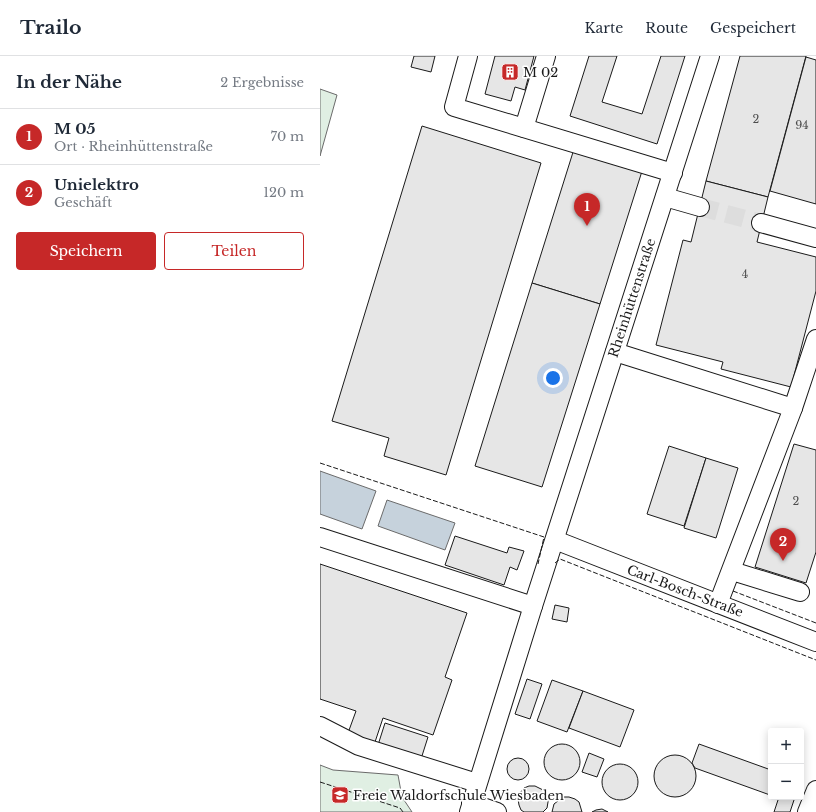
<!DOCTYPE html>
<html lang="de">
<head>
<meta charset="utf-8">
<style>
  :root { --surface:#fff; --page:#f2f2f3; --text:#1f2937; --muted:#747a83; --line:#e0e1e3; --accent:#c62828 }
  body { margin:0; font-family:"Libre Baskerville",serif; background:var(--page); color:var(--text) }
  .controls { position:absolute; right:12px; bottom:12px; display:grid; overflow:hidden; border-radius:4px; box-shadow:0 2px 10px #0003 }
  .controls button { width:36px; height:36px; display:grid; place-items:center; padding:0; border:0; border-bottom:1px solid var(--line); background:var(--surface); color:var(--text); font:20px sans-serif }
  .you { position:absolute; left:233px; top:322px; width:14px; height:14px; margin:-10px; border:3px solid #fff; border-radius:50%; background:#1a73e8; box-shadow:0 0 0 6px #1a73e833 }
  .badge { display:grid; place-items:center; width:26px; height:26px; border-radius:50%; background:var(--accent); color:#fff; font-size:13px; font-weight:700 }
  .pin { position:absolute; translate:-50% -33px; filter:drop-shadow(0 1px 2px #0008) }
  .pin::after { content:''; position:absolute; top:21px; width:14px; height:12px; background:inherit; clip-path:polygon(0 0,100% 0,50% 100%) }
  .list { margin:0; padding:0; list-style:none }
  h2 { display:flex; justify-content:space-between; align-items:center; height:52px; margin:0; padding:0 16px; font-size:17px }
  h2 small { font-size:13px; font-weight:400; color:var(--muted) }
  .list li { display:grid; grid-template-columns:26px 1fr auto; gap:12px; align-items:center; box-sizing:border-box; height:56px; padding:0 16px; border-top:1px solid var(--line) }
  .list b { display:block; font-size:15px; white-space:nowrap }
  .list p { margin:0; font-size:13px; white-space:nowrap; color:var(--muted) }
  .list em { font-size:13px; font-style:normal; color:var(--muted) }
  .actions { display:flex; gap:8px; padding:12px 16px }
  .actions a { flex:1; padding:9px 0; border:1px solid var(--accent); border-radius:4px; text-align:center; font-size:14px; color:var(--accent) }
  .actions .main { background:var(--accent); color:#fff }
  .map { position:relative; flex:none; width:496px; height:756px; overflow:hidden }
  header { display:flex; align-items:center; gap:24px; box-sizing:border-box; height:56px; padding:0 20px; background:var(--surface); border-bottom:1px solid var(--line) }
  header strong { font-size:19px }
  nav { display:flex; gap:22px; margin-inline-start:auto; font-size:14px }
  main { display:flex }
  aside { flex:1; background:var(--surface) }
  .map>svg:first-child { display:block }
  .green { fill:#e0efe3; stroke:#6a6a6a }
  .water { fill:#c6d2dc; stroke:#6a6a6a }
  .building { fill:#e6e6e6; stroke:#1a1a1a }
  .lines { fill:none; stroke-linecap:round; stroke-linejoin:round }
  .minor-tunnel { stroke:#ddd; stroke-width:18; stroke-dasharray:18 9; stroke-linecap:butt }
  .minor-casing { stroke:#1a1a1a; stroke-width:20 }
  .minor { stroke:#fff; stroke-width:18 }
  .fence { stroke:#1a1a1a; stroke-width:1; stroke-dasharray:5 2; stroke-linecap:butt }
  .labels { text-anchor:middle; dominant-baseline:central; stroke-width:3; stroke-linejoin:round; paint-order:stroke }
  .number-label { font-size:11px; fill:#4d4d4d }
  .poi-label { font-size:13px; fill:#1a1a1a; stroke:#fff; text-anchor:start }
  .street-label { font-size:13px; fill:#1a1a1a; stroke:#fff }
</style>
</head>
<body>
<header>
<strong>Trailo</strong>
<nav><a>Karte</a><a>Route</a><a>Gespeichert</a></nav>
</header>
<main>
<aside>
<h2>In der Nähe<small>2 Ergebnisse</small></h2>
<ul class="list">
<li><span class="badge">1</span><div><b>M 05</b><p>Ort · Rheinhüttenstraße</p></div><em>70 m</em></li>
<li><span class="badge">2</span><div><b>Unielektro</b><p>Geschäft</p></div><em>120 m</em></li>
</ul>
<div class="actions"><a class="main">Speichern</a><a>Teilen</a></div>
</aside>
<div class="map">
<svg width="496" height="756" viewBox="0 0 496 756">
  <rect width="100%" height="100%" fill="#fff"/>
  <g class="green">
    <polygon points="0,33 17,39 0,100"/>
    <polygon points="0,709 13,714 78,719 82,741 92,756 0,756"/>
  </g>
  <g class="water">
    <polygon points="0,415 56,435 42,473 0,458"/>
    <polygon points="67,444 135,467 125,494 58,470"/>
  </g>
  <g class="building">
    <polygon points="94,0 115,0 111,16 91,11"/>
    <polygon points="175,0 214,0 205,34 195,31 191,45 165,38"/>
    <polygon points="269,0 297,0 282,46 322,58 341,0 365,0 337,88 250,60"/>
    <polygon points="420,0 486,0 448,141 386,125"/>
    <polygon points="486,1 496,4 496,148 450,135"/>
    <polygon points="102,70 221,107 126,419 64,400 69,382 12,365"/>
    <polygon points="254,93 323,112 280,248 212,227"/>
    <polygon points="386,125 448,141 437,186 496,201 496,235 471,331 401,313 403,306 336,289 363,184 371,186"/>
    <polygon points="212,227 280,248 222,431 155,410"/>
    <polygon points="474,388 496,394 496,496 486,527 435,511"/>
    <polygon points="349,390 386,402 364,470 327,458"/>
    <polygon points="386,402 418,412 396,482 364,472"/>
    <polygon points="135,480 187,497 189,491 204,495 197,514 190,511 184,529 125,509"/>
    <polygon points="0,508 147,557 125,621 132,624 113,679 63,662 55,686 28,677 36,655 0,643"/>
    <polygon points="235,549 249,552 247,566 232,563"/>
    <polygon points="207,623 222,628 210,663 195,658"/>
    <polygon points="232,624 263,635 247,676 217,665"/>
    <polygon points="263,635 314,654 300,691 249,672"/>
    <polygon points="65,667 108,681 101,703 58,689"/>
    <polygon points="379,688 451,714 450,739 375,712 372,707"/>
    <circle cx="242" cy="706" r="18"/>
    <polygon points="269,697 284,703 277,721 262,716"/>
    <circle cx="355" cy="720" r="21"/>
    <circle cx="198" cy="713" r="11"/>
    <circle cx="300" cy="726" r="18"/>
    <polygon points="209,730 215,730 225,735 228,741 228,746 227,752 223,756 204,756 201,754 199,749 198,743 200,737 204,732"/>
    <polygon points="243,741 249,741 255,743 259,746 262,756 232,756 234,748"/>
    <polygon points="459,741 475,741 470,756 454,756"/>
    <polygon points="282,753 288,756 272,756 276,754"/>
  </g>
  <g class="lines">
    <polyline class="minor-tunnel" points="380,151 441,167"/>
    <defs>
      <g id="minor">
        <polyline points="148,0 134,51 353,117"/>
        <polyline points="204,72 226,0"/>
        <polyline points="345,141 380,151"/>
        <polyline points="441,167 496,182"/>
        <polyline points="295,296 473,352"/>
        <polyline points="0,481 213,550"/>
        <polyline points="235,484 496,586"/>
        <polyline points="412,515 480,536"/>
        <polyline points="398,548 473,352 496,283"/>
        <polyline points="0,670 39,690 157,727"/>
        <polyline points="151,747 177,756"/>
        <polyline points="149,756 213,550 390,0"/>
        <polyline points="487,756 496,734"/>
      </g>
    </defs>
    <use href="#minor" class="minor-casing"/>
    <use href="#minor" class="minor"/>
    <g class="fence">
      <polyline points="0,407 224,481 218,508"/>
      <polyline points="235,507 240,503 496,604"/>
      <polyline points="413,535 496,567"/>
      <polyline points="0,726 80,752 83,756"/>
    </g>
  </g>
  <defs>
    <symbol id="building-square" viewBox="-11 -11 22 22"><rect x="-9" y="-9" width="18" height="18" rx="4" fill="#c62828" stroke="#fff"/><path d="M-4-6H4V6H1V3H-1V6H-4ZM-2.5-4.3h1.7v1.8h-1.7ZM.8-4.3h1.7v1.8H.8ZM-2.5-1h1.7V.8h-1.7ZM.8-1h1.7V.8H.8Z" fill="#fff"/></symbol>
    <symbol id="school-square" viewBox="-11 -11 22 22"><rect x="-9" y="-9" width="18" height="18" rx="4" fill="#c62828" stroke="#fff"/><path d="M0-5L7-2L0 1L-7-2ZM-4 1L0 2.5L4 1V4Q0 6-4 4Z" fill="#fff"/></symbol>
  </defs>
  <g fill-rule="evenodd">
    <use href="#building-square" x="180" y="6" width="20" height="20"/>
    <use href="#school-square" x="10" y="729" width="20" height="20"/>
  </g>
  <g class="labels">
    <g class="number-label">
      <text x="436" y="63">2</text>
      <text x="482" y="69">94</text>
      <text x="425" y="218">4</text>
      <text x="476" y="445">2</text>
    </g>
    <g class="poi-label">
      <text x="203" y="16">M 02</text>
      <text x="33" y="739">Freie Waldorfschule Wiesbaden</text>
    </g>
    <g class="street-label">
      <text transform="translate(312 242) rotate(-72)">Rheinhüttenstraße</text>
      <text transform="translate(365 535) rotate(21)">Carl-Bosch-Straße</text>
    </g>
  </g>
</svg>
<div class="controls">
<button>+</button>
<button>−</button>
</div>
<div class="you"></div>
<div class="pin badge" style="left:267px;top:170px">1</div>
<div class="pin badge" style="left:463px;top:505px">2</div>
</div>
</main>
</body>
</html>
